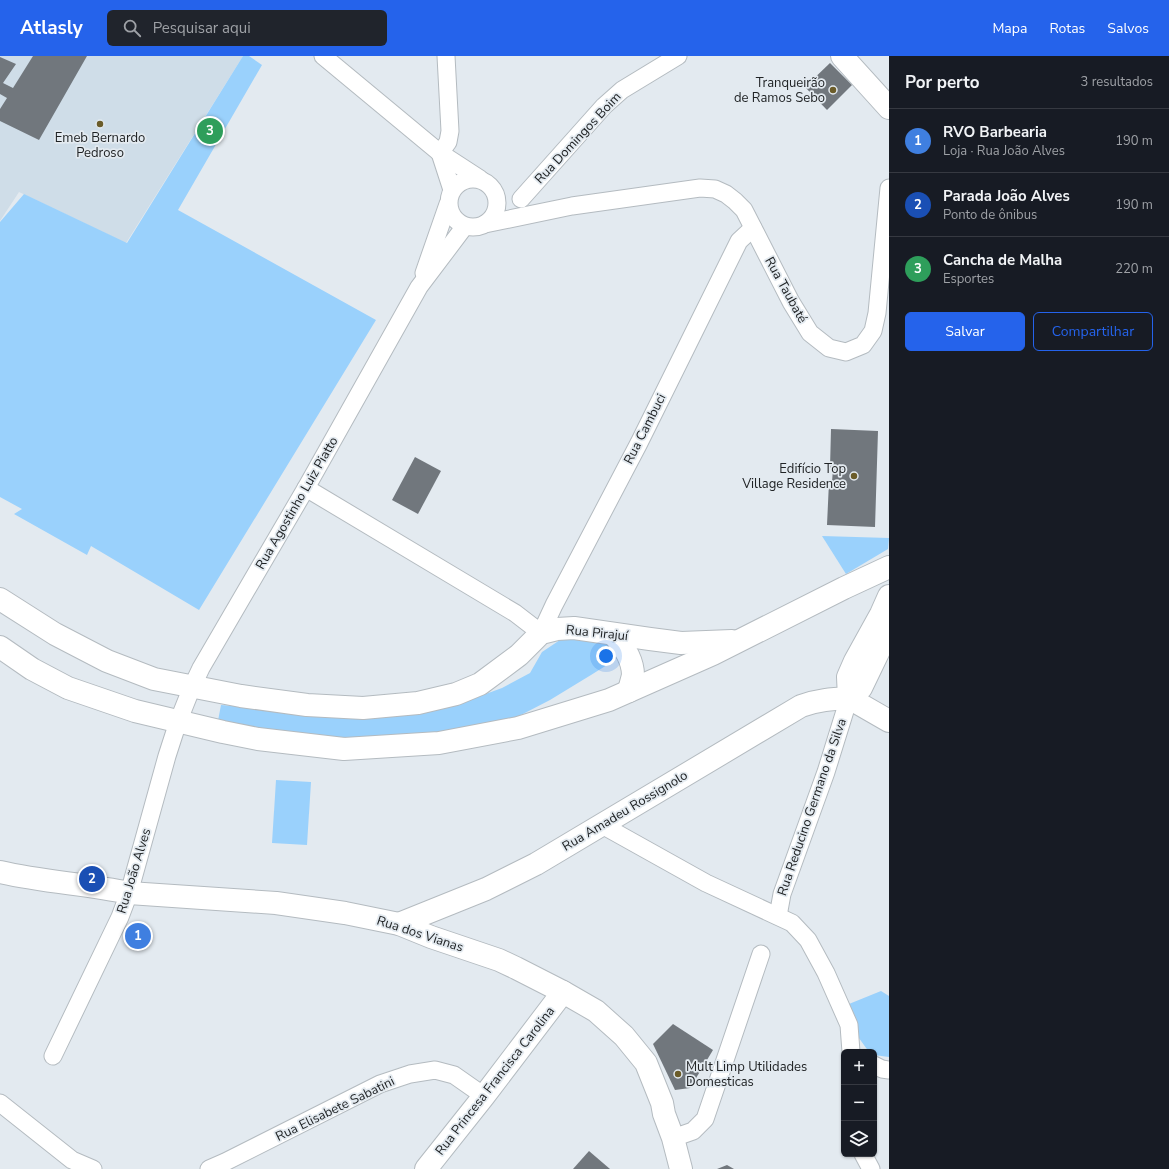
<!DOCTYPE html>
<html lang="pt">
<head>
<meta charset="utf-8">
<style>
  :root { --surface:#171b24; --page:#20242c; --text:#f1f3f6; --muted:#9ea1a6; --line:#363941; --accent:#2563eb }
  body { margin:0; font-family:"Nunito Sans",sans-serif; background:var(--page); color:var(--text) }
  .controls { position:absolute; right:12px; bottom:12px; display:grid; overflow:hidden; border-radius:6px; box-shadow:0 1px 3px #0004 }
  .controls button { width:36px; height:36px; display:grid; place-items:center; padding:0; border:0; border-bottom:1px solid var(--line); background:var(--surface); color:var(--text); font:20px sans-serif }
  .you { position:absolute; left:606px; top:600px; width:14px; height:14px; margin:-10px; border:3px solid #fff; border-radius:50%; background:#1a73e8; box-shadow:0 0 0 6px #1a73e833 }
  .badge { display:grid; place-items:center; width:26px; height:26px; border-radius:50%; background:var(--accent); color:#fff; font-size:13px; font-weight:700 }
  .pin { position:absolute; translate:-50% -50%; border:2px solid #fff; box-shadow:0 1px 4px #0006 }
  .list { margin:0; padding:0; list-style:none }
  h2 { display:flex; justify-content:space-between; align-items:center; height:52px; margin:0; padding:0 16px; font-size:17px }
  h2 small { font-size:13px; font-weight:400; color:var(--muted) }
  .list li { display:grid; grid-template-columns:26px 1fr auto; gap:12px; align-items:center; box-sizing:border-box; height:64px; padding:0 16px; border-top:1px solid var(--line) }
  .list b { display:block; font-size:15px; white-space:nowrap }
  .list p { margin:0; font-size:13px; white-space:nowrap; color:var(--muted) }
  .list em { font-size:13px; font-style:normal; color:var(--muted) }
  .actions { display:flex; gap:8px; padding:12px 16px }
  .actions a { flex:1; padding:9px 0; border:1px solid var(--accent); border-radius:6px; text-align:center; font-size:14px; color:var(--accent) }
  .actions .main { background:var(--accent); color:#fff }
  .icon { flex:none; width:22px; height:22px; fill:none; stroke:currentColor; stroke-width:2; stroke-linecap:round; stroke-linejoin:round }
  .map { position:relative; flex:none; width:889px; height:1113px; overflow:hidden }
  header { display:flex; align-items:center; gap:24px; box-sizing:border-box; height:56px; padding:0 20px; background:var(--accent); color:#fff }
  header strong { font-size:19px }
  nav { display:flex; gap:22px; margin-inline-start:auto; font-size:14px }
  .search { width:280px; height:36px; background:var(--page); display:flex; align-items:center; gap:10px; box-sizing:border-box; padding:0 14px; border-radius:6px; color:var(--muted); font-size:15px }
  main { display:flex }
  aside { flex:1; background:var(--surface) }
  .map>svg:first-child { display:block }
  .built { fill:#cfdde8 }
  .green { fill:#9ad1fc }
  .building { fill:#71777d }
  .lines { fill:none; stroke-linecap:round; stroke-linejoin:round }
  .street-casing { stroke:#b4bbc0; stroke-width:19 }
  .secondary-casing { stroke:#b4bbc0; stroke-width:24 }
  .street { stroke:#fff; stroke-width:17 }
  .secondary { stroke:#fff; stroke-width:22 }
  .poi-dot { fill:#6b5c29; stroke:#e3eaf0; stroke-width:1.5 }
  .labels { text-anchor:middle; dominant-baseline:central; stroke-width:3.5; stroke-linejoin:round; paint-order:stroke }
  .poi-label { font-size:13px; fill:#202325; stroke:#e3eaf0; text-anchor:end }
  .street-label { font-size:13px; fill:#202325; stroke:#e3eaf0 }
</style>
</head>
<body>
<header>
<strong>Atlasly</strong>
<div class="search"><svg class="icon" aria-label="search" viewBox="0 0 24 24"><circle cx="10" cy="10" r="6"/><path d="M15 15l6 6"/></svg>Pesquisar aqui</div>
<nav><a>Mapa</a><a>Rotas</a><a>Salvos</a></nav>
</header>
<main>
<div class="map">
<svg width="889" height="1113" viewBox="0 0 889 1113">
  <rect width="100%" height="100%" fill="#e3eaf0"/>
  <polygon class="built" points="0,0 243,0 126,187 19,136 0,165"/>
  <g class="green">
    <polygon points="243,0 249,0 262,9 178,154 376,264 199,554 91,490 87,499 14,458 22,453 0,441 0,166 24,138 127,187"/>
    <polygon points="822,480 889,482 888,493 846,518"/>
    <polygon points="581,583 608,588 616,593 615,604 591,619 550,644 519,660 478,672 435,679 319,684 217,670 221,649 334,658 461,647 502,632 530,617 542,596 560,584"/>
    <polygon points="276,724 311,726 307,789 272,787"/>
    <polygon points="881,935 889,940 889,1001 874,999 874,996 869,996 851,971 844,950"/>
  </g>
  <g class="building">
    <polygon points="33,0 87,0 39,84 0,65 0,53 7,42 0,38 0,1 16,8 3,27 13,32"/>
    <polygon points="830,7 852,29 827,54 805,31"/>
    <polygon points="831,373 878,375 875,471 827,469 829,426 832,426 833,413 830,412"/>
    <polygon points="415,401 441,415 418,458 392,444"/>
    <polygon points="673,968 713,994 690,1032 675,1034 653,988"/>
    <polygon points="589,1095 610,1113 573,1113"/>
    <polygon points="727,1109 734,1113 717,1113"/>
  </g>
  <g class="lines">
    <defs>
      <g id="street">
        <polyline points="323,0 440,97 480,123"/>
        <polyline points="440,97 448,86 450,75 446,0"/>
        <polyline points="440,97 452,134"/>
        <circle cx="473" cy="147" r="24"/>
        <polyline points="521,143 604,50 622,34 678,0"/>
        <polyline points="485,168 572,150 700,132 715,133 726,138 735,145 744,154 791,246 810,277 829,292 846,296 863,289 873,275 877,257 889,132"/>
        <polyline points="424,217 448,148"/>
        <polyline points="306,432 515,557 541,577 554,549 639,387 739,185 753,172"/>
        <polyline points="602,769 706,827 792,867 808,884 826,917 849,969 851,996"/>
        <polyline points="778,860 782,838 826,716 849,642"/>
        <polyline points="53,1000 120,861 129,837 167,700 178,666 192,631 201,612 306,432 419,231 465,170"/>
        <polyline points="874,1009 882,1013 889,1014"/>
        <polyline points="0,1047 72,1104 93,1113"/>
        <polyline points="673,1082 693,1075 705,1063 761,898"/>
        <polyline points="863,1098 871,1113"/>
        <polyline points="209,1113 225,1106 380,1028 410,1018 435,1014 454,1019 484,1040"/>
      </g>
      <g id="secondary">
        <polyline points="842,0 889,52"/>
        <polyline points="0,543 55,578 107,605 154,623 241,640 307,649 363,652 418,647 456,638 480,628 519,599 541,577 557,573 574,572 650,583 681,587 732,585"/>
        <path d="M 613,578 C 623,589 633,603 633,619 C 632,624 630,630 629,635"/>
        <polyline points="0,591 32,613 68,632 135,655 223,676 258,683 344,693 439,687 518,672 609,644 713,598 844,532 889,511"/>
        <polyline points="849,642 848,621 855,605 881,558 889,540"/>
        <polyline points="849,642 861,632 889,574"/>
        <polyline points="849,642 889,665"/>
        <path d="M 0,816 C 43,826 86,828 129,837 L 276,847 L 345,857 L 399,868 L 431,881 L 499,904 L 516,912 L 563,936 L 596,955 L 624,980 L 646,1007 L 662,1047 L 664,1058 L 673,1082 L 681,1113"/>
        <path d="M 399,868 L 486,833 L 536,808 L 801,650 C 817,644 832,643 849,642"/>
        <polyline points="426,1113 484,1040 563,936"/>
      </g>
    </defs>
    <use href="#street" class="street-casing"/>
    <use href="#secondary" class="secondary-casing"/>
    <use href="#street" class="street"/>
    <use href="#secondary" class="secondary"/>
  </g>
  <g class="poi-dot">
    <circle cx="833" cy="34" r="4"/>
    <circle cx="100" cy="68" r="4"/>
    <circle cx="854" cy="420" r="4"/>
    <circle cx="678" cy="1018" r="4"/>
  </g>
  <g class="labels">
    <g class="poi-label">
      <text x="825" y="27">Tranqueirão<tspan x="825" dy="15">de Ramos Sebo</tspan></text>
      <text x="100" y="82" text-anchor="middle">Emeb Bernardo<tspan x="100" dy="15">Pedroso</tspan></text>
      <text x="846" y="413">Edifício Top<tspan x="846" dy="15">Village Residence</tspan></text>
      <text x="686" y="1011" text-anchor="start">Mult Limp Utilidades<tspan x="686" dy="15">Domesticas</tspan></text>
    </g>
    <g class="street-label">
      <text transform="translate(578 82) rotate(-47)">Rua Domingos Boim</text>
      <text transform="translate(786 234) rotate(61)">Rua Taubaté</text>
      <text transform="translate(645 373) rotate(-63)">Rua Cambuci</text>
      <text transform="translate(297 447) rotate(-60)">Rua Agostinho Luiz Piatto</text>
      <text transform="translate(597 577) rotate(6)">Rua Pirajuí</text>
      <text transform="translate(812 751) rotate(-71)">Rua Reducino Germano da Silva</text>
      <text transform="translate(625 755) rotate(-31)">Rua Amadeu Rossignolo</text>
      <text transform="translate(134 815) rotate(-73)">Rua João Alves</text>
      <text transform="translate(420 878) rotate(18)">Rua dos Vianas</text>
      <text transform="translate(495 1025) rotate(-52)">Rua Princesa Francisca Carolina</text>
      <text transform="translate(335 1053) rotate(-26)">Rua Elisabete Sabatini</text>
    </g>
  </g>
</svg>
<div class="controls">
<button>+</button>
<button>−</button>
<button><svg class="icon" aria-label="layers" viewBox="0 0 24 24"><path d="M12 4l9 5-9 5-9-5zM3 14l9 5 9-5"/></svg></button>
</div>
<div class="you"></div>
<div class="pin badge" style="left:138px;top:880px;background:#3f7fe0">1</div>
<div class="pin badge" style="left:92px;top:823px;background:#1a4fb4">2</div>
<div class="pin badge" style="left:210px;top:75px;background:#2e9e5b">3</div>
</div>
<aside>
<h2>Por perto<small>3 resultados</small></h2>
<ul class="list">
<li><span class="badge" style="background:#3f7fe0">1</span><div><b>RVO Barbearia</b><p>Loja · Rua João Alves</p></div><em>190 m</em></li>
<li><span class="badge" style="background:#1a4fb4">2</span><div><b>Parada João Alves</b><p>Ponto de ônibus</p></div><em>190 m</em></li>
<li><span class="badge" style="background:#2e9e5b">3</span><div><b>Cancha de Malha</b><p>Esportes</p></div><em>220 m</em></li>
</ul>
<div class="actions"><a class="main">Salvar</a><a>Compartilhar</a></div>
</aside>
</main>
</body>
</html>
